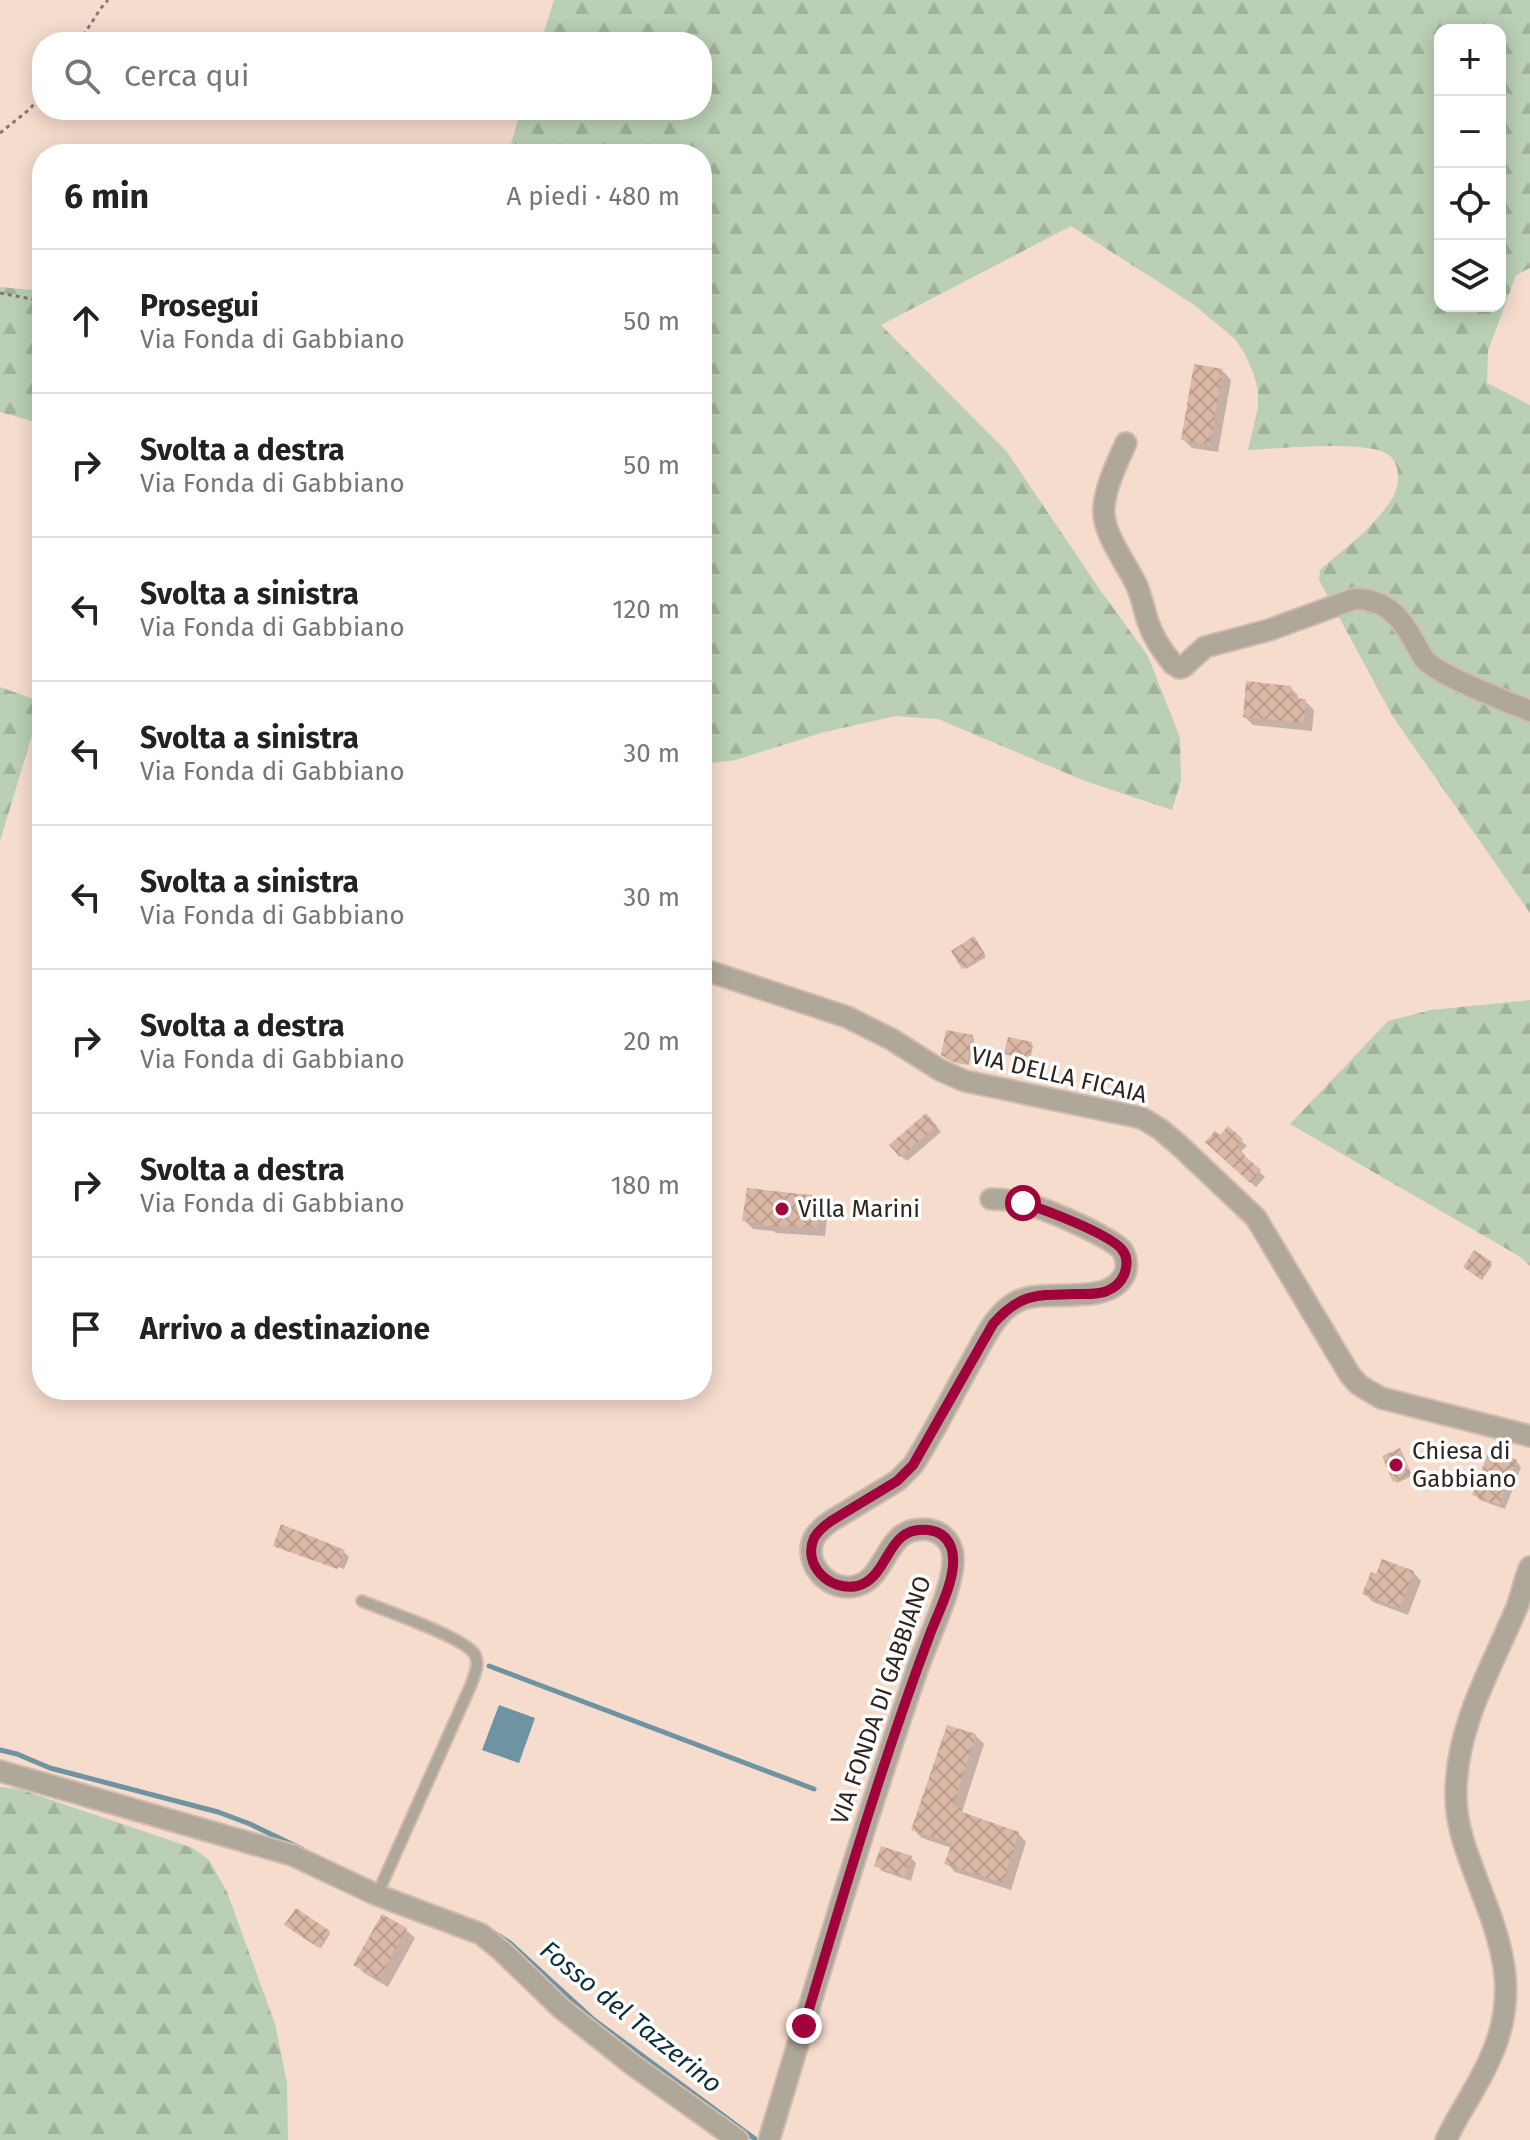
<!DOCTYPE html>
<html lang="it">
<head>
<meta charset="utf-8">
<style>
  :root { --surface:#fff; --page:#f2f2f2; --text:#222; --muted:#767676; --line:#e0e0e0 }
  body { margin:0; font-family:"Fira Sans",sans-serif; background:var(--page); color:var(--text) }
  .controls { position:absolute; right:24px; top:24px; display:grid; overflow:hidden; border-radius:16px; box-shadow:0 4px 20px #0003 }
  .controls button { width:72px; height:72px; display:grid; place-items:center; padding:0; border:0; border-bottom:2px solid var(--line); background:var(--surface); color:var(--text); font:40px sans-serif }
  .stop { position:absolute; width:24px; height:24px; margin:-18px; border:6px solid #a1023b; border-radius:50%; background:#fff }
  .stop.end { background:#a1023b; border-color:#fff; box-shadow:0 2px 8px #0008 }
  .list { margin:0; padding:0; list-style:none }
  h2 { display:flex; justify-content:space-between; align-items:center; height:104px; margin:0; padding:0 32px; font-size:34px }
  h2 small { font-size:26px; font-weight:400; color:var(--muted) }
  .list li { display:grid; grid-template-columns:52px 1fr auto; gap:24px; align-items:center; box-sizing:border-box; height:144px; padding:0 32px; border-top:2px solid var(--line) }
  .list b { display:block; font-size:30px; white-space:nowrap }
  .list p { margin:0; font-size:26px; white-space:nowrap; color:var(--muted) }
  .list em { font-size:26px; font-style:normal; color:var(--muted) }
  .icon { flex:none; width:44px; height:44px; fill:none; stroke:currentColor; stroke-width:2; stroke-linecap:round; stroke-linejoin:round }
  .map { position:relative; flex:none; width:1530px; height:2140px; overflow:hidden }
  .search { position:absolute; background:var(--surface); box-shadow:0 4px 20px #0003; left:32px; top:32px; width:680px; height:88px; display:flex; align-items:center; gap:20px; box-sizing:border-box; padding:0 28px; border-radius:32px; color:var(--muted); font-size:30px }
  .panel { position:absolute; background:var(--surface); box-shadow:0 4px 20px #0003; left:32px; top:144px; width:680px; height:1256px; border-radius:32px }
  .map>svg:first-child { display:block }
  .forest { fill:url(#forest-firs); fill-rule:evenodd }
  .water { fill:#6e94a2 }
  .shadow { fill:#0003 }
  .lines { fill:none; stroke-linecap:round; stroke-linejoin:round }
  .stream { stroke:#6e94a2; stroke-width:5 }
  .building { fill:url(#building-cross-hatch) }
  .service-casing { stroke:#d1bbae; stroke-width:14 }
  .minor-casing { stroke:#d1bbae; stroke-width:24 }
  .path { stroke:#89786f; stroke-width:3; stroke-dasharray:4 4; stroke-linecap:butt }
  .service { stroke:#afa799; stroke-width:10 }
  .minor { stroke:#afa799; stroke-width:20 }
  .route { stroke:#a1023b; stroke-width:10 }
  .poi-dot { fill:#a1023b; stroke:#fff; stroke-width:3 }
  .labels { text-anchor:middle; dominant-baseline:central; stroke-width:7; stroke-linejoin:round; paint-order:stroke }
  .street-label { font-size:24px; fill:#2f2520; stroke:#fff }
  .poi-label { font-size:24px; fill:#2f2520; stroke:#fff; text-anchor:start }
  .water-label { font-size:26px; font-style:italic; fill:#0a303c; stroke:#fff }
</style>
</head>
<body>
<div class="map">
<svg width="1530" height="2140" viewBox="0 0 1530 2140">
  <defs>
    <pattern id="forest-firs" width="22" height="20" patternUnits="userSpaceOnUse" patternTransform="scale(2)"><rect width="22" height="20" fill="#bacfb5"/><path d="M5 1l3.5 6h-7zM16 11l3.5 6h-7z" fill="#a0b29b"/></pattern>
    <pattern id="building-cross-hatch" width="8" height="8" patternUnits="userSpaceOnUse" patternTransform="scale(2)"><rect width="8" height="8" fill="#d9b7a4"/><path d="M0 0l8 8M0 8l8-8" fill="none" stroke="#bb9d8d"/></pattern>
  </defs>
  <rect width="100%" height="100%" fill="#f5dccd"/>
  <g class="forest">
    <path d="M 554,0 L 1530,0 L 1530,268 L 1516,275 L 1488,351 L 1487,383 L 1530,405 L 1530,913 L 1393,717 L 1319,580 L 1320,570 C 1345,548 1378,525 1394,495 C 1400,482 1400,464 1389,455 C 1368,439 1277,449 1248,450 L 1258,407 L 1258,390 L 1253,372 L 1245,354 L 1235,339 L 1193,304 L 1071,226 L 881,325 L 1007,452 L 1098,587 L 1148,656 L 1180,738 L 1181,781 L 1172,810 L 1085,781 L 938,719 L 895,716 L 821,733 L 736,760 L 702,764 L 702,154 L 508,154 L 521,110 L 702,110 L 702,42 L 541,42 ZM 1440,30 L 1500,30 L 1500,306 L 1440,306 Z"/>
    <polygon points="0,287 42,291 42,424 0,412"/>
    <polygon points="0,687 42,702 0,841"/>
    <polygon points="1530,1000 1530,1266 1519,1256 1290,1124 1388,1021 1431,1010"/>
    <polygon points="0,1787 19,1789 193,1848 209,1860 227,1892 275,2024 287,2083 288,2140 0,2140"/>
  </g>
  <polygon class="water" points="499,1705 535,1718 519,1763 482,1750"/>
  <g class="shadow">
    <polygon points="1223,371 1231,380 1218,452 1192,448 1183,439"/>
    <polygon points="1290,687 1298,696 1298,701 1305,701 1314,710 1312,731 1253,725 1245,717"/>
    <polygon points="976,941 986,957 966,969 964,967"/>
    <polygon points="972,1037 974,1039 969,1065 957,1063 946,1057"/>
    <polygon points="1031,1043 1033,1046 1030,1060 1007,1053"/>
    <polygon points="932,1121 941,1132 907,1161 901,1156"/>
    <polygon points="1228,1128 1247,1146 1241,1151 1245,1155 1243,1157 1265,1177 1256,1187 1207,1142 1220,1138"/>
    <polygon points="819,1198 828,1207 825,1236 776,1233 773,1231 753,1229 744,1220"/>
    <polygon points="1490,1263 1492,1265 1482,1280 1465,1267"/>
    <polygon points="1402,1452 1412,1476 1397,1483 1395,1481"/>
    <polygon points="1516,1461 1521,1467 1505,1509 1480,1500 1475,1494"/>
    <polygon points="275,1545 344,1552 349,1557 344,1569 279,1546 279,1549"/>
    <polygon points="1413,1572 1421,1581 1408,1615 1373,1602 1365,1594"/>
    <polygon points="975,1735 984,1744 962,1812 966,1816 1018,1833 1026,1842 1011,1890 955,1872 947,1863 952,1848 922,1838 914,1830"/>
    <polygon points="911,1858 916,1863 911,1881 882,1871 877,1866"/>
    <polygon points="383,1916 406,1930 415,1938 388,1987 364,1973 355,1964"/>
    <polygon points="289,1927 328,1932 330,1934 321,1948"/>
  </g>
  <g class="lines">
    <g class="stream">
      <polyline points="489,1666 814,1789"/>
      <polyline points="0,1750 17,1754 50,1768 218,1812 250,1824 302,1849"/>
      <polyline points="490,1930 510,1943 594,2020 755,2139"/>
    </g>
  </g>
  <g class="building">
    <polygon points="1194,364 1223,369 1210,445 1181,440"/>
    <polygon points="1246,681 1291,686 1290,698 1306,699 1304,723 1243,717"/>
    <polygon points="974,936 985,954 962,969 951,951"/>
    <polygon points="946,1030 973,1035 967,1064 953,1062 941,1055"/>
    <polygon points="1008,1037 1032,1042 1028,1059 1004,1054"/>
    <polygon points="926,1113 937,1126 900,1157 889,1145"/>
    <polygon points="1228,1126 1243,1139 1237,1145 1241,1148 1239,1151 1261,1170 1250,1183 1205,1142 1215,1131 1220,1135"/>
    <polygon points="747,1188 820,1196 817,1228 765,1226 763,1223 742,1221"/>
    <polygon points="1474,1250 1492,1262 1480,1279 1463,1267"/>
    <polygon points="1400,1448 1411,1474 1393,1482 1382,1456"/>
    <polygon points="1490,1449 1517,1460 1499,1505 1472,1495"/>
    <polygon points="281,1524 345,1550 337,1569 273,1546"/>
    <polygon points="1382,1559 1414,1571 1400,1608 1362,1594 1371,1572 1376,1574"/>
    <polygon points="947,1725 976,1734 953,1806 962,1809 962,1812 1019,1832 1003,1883 944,1864 952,1843 911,1830"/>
    <polygon points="881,1846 912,1856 905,1877 874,1866"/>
    <polygon points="296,1908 330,1931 319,1948 284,1925"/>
    <polygon points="382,1914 407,1928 379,1980 353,1965"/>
  </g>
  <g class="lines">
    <defs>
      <path id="service" d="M 362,1601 C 383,1610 467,1638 475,1655 C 480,1664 474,1676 471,1685 L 377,1895"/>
      <g id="minor">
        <path d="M 1126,443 C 1117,463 1106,485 1104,507 C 1101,532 1127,564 1137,586 C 1142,598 1144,610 1148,622 C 1153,637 1163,652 1173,664 L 1179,668 L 1183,667 L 1205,647 L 1269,630 L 1354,599 C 1386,599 1401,617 1415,643 C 1418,648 1421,654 1424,659 C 1439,676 1506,701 1530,711"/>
        <polyline points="702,969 847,1017 891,1039 940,1070 965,1081 1142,1118 1160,1129 1180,1146 1256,1218 1350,1375 1359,1385 1381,1398 1530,1436"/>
        <polyline points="0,1771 292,1855 377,1895 481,1934 502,1951 561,2008 633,2065 738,2140"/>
        <path d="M 769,2140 C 816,1984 863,1827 916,1673 C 925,1645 955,1585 953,1558 C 953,1546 946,1535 934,1531 C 925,1528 912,1529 904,1534 C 884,1547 882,1579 856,1586 C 830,1593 802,1564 814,1538 C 818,1531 824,1526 831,1521 L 897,1481 L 913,1465 C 934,1433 951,1397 970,1364 C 983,1342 994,1313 1018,1301 C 1047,1287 1111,1308 1125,1273 C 1128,1265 1126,1257 1122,1250 C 1107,1235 1045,1208 1023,1203 C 1012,1200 1002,1199 991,1199"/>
        <path d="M 1446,2140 C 1458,2114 1475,2091 1487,2065 C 1516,2007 1508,1959 1485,1901 C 1473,1867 1456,1833 1456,1796 C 1455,1728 1491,1669 1517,1607 C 1522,1594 1524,1580 1530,1567"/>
      </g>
    </defs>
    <use href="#service" class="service-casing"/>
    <use href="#minor" class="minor-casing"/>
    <g class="path">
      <polyline points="79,42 101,8 108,0"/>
      <polyline points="0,133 30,109 42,93"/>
      <polyline points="0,293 42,301"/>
    </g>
    <use href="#service" class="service"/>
    <use href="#minor" class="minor"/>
  </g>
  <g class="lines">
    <path class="route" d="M 804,2026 C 843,1895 882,1762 930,1634 C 939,1610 960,1572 951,1547 C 947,1537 939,1531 928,1530 C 885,1525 891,1577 857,1586 C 830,1592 802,1565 814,1538 C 818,1531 824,1526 831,1521 L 897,1481 L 913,1465 L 993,1324 C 1020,1293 1037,1295 1076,1294 C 1086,1294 1097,1295 1107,1291 C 1114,1288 1121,1282 1124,1275 C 1127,1267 1128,1258 1123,1251 C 1113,1235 1043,1209 1023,1203"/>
  </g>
  <g class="poi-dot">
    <circle cx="782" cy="1209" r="8"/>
    <circle cx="1396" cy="1465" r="8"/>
  </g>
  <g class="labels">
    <g class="street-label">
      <text transform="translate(1059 1075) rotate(13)">VIA DELLA FICAIA</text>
      <text transform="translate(881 1700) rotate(-71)">VIA FONDA DI GABBIANO</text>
    </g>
    <g class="poi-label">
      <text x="798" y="1209">Villa Marini</text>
      <text x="1412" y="1451">Chiesa di<tspan x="1412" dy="28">Gabbiano</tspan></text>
    </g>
    <g class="water-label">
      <text transform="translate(631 2017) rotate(39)">Fosso del Tazzerino</text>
    </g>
  </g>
</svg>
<div class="controls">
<button>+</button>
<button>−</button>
<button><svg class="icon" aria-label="locate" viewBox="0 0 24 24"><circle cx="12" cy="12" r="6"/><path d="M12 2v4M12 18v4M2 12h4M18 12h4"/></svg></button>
<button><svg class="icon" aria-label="layers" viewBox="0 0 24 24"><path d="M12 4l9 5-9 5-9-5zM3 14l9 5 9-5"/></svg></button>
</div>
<div class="stop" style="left:1023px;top:1203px"></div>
<div class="stop end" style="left:804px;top:2026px"></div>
<div class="search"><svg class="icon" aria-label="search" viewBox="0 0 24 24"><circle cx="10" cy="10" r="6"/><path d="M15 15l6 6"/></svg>Cerca qui</div>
<section class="panel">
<h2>6 min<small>A piedi · 480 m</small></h2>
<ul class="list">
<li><svg class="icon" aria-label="ahead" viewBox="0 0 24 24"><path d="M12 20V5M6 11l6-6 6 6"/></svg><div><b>Prosegui</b><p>Via Fonda di Gabbiano</p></div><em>50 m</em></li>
<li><svg class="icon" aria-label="right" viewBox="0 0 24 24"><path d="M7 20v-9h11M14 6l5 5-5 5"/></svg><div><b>Svolta a destra</b><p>Via Fonda di Gabbiano</p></div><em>50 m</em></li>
<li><svg class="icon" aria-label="left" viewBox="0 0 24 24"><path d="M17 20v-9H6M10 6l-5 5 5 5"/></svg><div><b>Svolta a sinistra</b><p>Via Fonda di Gabbiano</p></div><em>120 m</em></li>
<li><svg class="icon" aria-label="left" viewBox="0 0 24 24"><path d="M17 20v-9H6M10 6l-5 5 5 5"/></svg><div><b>Svolta a sinistra</b><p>Via Fonda di Gabbiano</p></div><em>30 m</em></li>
<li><svg class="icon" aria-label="left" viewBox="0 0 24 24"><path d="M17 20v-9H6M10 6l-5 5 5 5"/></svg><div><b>Svolta a sinistra</b><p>Via Fonda di Gabbiano</p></div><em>30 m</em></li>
<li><svg class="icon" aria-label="right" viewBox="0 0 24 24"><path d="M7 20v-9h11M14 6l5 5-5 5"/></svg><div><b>Svolta a destra</b><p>Via Fonda di Gabbiano</p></div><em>20 m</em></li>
<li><svg class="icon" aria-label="right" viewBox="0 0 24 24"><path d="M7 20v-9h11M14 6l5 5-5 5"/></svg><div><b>Svolta a destra</b><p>Via Fonda di Gabbiano</p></div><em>180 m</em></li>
<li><svg class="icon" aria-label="arrive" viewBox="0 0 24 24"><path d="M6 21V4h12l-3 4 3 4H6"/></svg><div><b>Arrivo a destinazione</b></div></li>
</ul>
</section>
</div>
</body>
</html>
